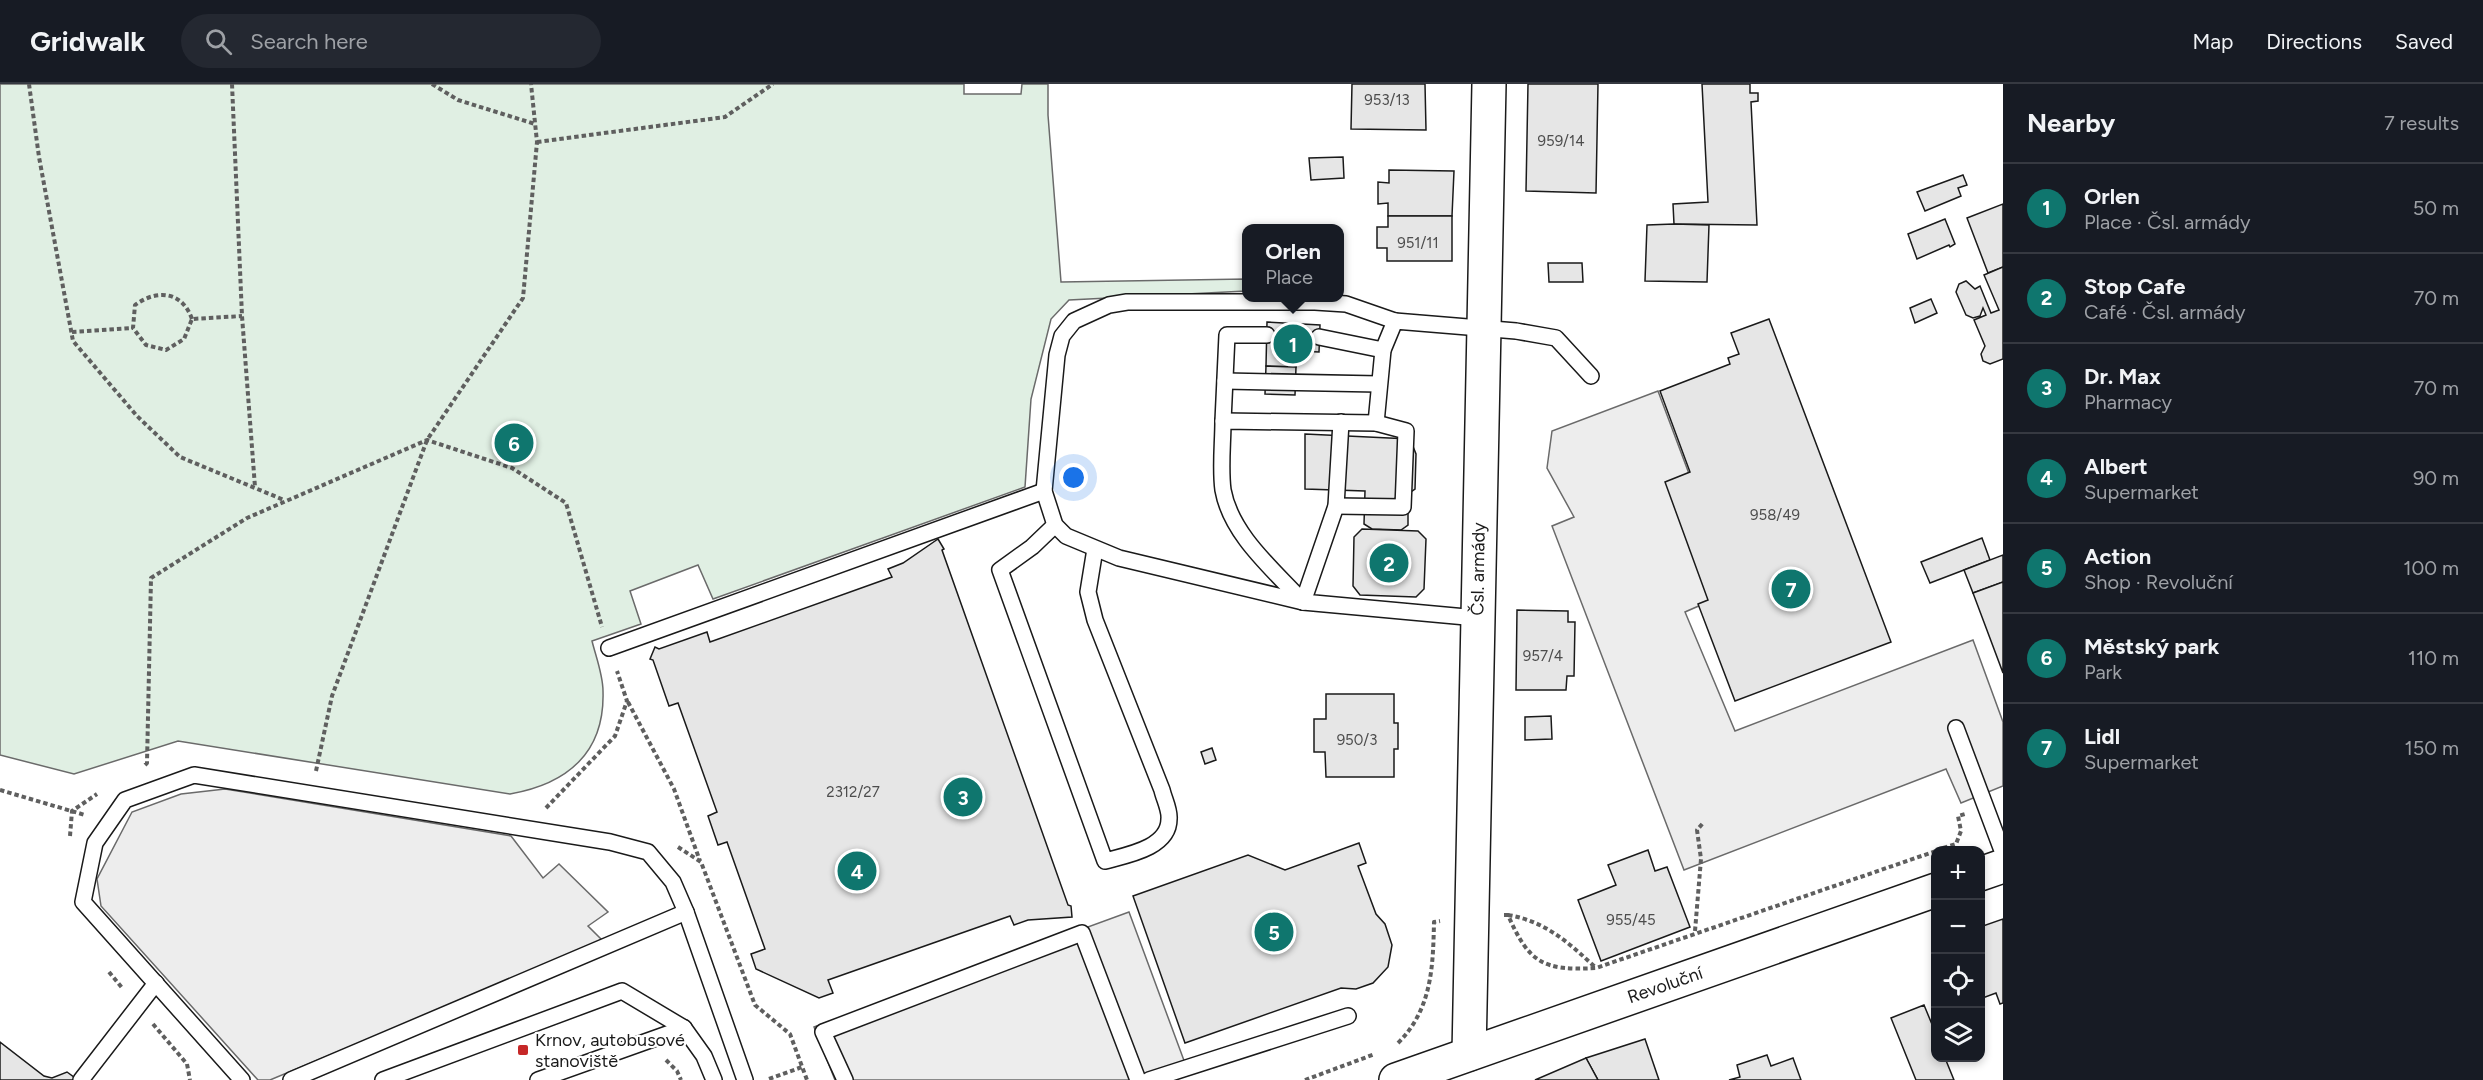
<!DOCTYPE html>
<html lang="en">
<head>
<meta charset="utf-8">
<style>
  :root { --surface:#171b24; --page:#242831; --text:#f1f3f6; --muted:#9ea1a6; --line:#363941; --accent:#0f766e }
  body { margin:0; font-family:Figtree,sans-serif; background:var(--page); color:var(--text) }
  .controls { position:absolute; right:18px; bottom:18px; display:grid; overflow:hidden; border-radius:12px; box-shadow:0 3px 9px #0003 }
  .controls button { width:54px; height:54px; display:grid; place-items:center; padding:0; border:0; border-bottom:2px solid var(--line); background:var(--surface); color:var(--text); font:30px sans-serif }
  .you { position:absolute; left:1074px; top:394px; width:21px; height:21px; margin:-15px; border:4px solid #fff; border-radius:50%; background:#1a73e8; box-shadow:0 0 0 9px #1a73e833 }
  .badge { display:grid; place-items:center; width:39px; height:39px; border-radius:50%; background:var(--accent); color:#fff; font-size:20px; font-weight:700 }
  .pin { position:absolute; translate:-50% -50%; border:3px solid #fff; box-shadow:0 2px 6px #0006 }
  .popup { position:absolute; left:1242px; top:140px; width:102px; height:78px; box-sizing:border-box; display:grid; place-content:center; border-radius:12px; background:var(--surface); filter:drop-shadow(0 2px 4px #0005); font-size:20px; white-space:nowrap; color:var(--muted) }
  .popup b { font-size:22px; color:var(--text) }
  .popup::after { content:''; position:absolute; left:50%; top:100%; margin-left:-12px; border:12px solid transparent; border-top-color:var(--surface) }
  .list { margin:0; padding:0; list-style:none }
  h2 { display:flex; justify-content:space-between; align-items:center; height:78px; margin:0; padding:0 24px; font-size:26px }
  h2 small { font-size:20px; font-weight:400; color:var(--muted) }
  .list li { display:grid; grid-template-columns:39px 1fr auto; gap:18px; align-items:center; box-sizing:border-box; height:90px; padding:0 24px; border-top:2px solid var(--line) }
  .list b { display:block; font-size:22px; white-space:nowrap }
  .list p { margin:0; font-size:20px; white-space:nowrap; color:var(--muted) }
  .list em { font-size:20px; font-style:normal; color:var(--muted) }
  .icon { flex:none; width:33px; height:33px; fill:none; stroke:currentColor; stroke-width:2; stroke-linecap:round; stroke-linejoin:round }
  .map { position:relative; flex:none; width:2003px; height:996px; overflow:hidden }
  header { display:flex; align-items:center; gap:36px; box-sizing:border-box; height:84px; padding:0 30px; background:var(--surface); border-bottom:2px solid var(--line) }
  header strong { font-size:28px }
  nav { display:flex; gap:33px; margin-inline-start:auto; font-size:21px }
  .search { width:420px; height:54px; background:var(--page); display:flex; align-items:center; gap:15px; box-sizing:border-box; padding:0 21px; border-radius:33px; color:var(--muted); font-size:22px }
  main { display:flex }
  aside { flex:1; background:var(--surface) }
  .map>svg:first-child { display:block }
  .green { fill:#e0efe3; stroke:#6a6a6a; stroke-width:1.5 }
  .parking { fill:#ededed; stroke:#6a6a6a; stroke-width:1.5 }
  .building { fill:#e6e6e6; stroke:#1a1a1a; stroke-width:1.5 }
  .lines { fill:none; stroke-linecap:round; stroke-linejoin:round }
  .service-casing { stroke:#1a1a1a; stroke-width:18 }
  .secondary-casing { stroke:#1a1a1a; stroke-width:36 }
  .primary-casing { stroke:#1a1a1a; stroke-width:36 }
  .path { stroke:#5f5f5f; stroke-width:4; stroke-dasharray:4.5 3; stroke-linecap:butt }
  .service { stroke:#fff; stroke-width:15 }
  .secondary { stroke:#fff; stroke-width:33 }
  .primary { stroke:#fff; stroke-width:33 }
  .poi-dot { fill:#c62828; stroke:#fff; stroke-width:2 }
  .labels { text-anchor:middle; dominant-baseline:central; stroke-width:4.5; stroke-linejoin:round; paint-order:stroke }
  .number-label { font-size:15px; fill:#4d4d4d }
  .street-label { font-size:18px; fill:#1a1a1a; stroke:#fff }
  .poi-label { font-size:18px; fill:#1a1a1a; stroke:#fff; text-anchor:start }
</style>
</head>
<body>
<header>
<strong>Gridwalk</strong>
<div class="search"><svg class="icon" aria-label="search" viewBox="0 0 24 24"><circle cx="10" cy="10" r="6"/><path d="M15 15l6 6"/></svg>Search here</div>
<nav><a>Map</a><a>Directions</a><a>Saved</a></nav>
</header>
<main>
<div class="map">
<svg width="2003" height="996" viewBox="0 0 2003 996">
  <rect width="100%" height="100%" fill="#fff"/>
  <path class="green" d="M 0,0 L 964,0 L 964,10 L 1021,10 L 1022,0 L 1048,0 L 1048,31 L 1061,198 L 1246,195 L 1246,207 L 1069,216 L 1051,235 L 1031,315 L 1025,403 L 713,515 L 698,481 L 630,507 L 641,540 L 592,557 C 596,573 603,591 603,607 C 605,669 567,700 510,710 L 178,657 L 74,690 L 0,671 Z"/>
  <g class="parking">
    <polygon points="1658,307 1733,507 1685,528 1735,647 1973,556 2003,638 2003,702 1961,719 1946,685 1684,786 1552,442 1574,433 1547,384 1552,347"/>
    <polygon points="225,705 511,752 543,794 559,780 608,828 588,842 603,857 270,996 258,996 101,822 97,795 132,728 181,710"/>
    <polygon points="1129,828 1189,990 1172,996 835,996 814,943"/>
  </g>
  <g class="building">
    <polygon points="1352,0 1425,0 1426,46 1351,45"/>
    <polygon points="1528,0 1598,0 1596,109 1526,107"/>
    <polygon points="1702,0 1750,0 1750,9 1758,9 1758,17 1751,18 1757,141 1674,140 1673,120 1708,118"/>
    <polygon points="1343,73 1344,94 1311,96 1309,74"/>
    <polygon points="1389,86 1454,87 1452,132 1388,132 1388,119 1378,120 1378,98 1389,99"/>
    <polygon points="1963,91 1967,101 1958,104 1961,112 1925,127 1917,108"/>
    <polygon points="2003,120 2003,183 1988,189 1967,134"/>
    <polygon points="1388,132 1452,132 1452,177 1387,177 1387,164 1377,164 1377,143 1388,143"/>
    <polygon points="1945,135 1955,160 1950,163 1949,161 1917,175 1908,150"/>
    <polygon points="1674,140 1709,141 1707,198 1645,197 1647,141"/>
    <polygon points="1548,179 1582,179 1583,198 1549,198"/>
    <polygon points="2003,183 2003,275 1990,280 1983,277 1981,270 1985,262 1974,236 1986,231 1983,224 1980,232 1973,234 1966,231 1956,208 1959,200 1966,197 1975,205 1980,202 1991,229 1999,226 1984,191"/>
    <polygon points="1931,215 1937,229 1915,239 1910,224"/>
    <polygon points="1769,235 1891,558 1735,617 1698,520 1708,516 1665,398 1690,388 1660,307 1730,280 1728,274 1739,270 1731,249"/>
    <polygon points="1267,238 1320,241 1319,268 1297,267 1296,283 1266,282"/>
    <polygon points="1266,282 1296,283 1295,311 1265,310"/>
    <polygon points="1305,350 1410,355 1416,370 1415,405 1408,410 1408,441 1401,446 1372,445 1364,440 1365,407 1305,405"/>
    <polygon points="1362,445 1418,447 1426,455 1424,505 1416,513 1360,511 1353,502 1354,453"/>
    <polygon points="1982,454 1990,476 1930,499 1921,478"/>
    <polygon points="938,455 944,465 942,466 1068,821 1071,822 1072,833 1028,836 1014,841 1010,832 828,896 833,909 819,914 756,885 751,870 765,865 727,758 718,761 708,732 717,728 678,619 669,622 653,576 650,575 655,563 659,565 707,548 710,558 892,493 888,485 903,479"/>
    <polygon points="2003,471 2003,498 1973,509 1964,486"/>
    <polygon points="2003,498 2003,589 1973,509"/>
    <polygon points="1517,526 1568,527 1568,538 1575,538 1574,592 1567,592 1566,606 1516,606"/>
    <polygon points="1326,610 1394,610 1394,639 1398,639 1398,665 1394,665 1394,693 1326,693 1325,668 1314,668 1314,635 1326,635"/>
    <polygon points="1551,632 1552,655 1525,656 1525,633"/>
    <polygon points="1212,664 1216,676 1205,680 1201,668"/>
    <polygon points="1359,759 1366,779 1358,782 1376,830 1385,840 1392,861 1388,883 1373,899 1356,905 1341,904 1185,959 1133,812 1248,771 1285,786"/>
    <polygon points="1648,766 1655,787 1667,783 1690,843 1601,877 1578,816 1616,801 1608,781"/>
    <polygon points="2003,835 2003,919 2000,920 1996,909 1980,915 1980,875 1983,874 1980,867 1980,843"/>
    <polygon points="1924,921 1936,950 1936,974 1945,974 1954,996 1916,996 1891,934"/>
    <polygon points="1645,955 1659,996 1598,996 1586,974"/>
    <polygon points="0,958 44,992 52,994 67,988 78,996 0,996"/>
    <polygon points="1767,971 1771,982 1793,974 1801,996 1729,996 1740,993 1737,981"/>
    <polygon points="1586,974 1598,996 1535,996"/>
  </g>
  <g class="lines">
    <defs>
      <g id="service">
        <polyline points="1319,253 1383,266"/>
        <polyline points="1225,297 1379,300"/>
        <polyline points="1223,337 1227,251 1267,251"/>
        <polyline points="1341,338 1336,422 1303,518 1477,534"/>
        <polyline points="1376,339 1383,266 1395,237 1516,247 1556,254 1591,292"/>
        <path d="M 1055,441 L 1032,463 L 1000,486 L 1105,777 C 1127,771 1169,764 1169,735 C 1170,726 1164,715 1162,706 L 1095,536 L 1088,508 L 1095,465"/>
        <polyline points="1303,518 1119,474 1066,452 1055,441 1044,407 1057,271 1062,252 1074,237 1109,221 1127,218 1315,218 1346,220 1395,237"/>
        <path d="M 1303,518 C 1274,486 1231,451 1223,406 C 1220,384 1223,359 1223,337 L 1376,339 L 1406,347 L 1403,423 L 1336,422"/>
        <polyline points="609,564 1044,407"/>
        <polyline points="1956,644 2003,769"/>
        <polyline points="686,828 745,996"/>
        <polyline points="81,996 156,899"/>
        <polyline points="242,996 83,818 95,759 125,716 194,691 610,758 648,768 673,798 686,828 291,996"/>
        <polyline points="383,996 622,907 684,944"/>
        <polyline points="538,996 684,944 704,972 714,996"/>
        <polyline points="845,996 823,948 1082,849 1138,996"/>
        <polyline points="1149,996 1348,932"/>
      </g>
      <polyline id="secondary" points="1469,970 1489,0"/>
      <g id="primary">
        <polyline points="1980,790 2003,782"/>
        <polyline points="1396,996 1936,806"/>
      </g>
    </defs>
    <use href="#service" class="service-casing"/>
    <use href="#secondary" class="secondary-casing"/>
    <use href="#primary" class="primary-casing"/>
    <g class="path">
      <polyline points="29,0 39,73 73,257 137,332 180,373 284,416"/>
      <polyline points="232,0 242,232 255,403"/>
      <polyline points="432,0 458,16 535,40"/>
      <polyline points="537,58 725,33 773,0"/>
      <path d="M 192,235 C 182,207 157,205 135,221 L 133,244 L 146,261 L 166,266 L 184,255 L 192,235 L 242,232"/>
      <polyline points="72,248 133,244"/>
      <polyline points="628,618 674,705 700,777"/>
      <polyline points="145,681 147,679 151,494 247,434 427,356 512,384 566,419 602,543"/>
      <polyline points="316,687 332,612 427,356 523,214 537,58 531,0"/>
      <polyline points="0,706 85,731"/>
      <polyline points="546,724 615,652 627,617 617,587"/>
      <polyline points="70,752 72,727 97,710"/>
      <polyline points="678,763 701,778 755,921 790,950 807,996"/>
      <polyline points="1936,766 1956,760 1961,747 1958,732 1965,730"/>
      <path d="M 1504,831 L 1508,831 C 1529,879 1543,887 1596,884 L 1936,767"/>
      <path d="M 1508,831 C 1545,837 1569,859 1595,883"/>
      <polyline points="1695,847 1701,775 1697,746 1703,739"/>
      <polyline points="109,888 123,905"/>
      <polyline points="153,940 187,980 190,996"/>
      <path d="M 1398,959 C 1432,925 1433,883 1434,838 L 1440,837"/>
      <polyline points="666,976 677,987 681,996"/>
      <polyline points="769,995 802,983"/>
      <polyline points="1305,996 1375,970"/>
    </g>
    <use href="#service" class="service"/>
    <use href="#secondary" class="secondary"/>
    <use href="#primary" class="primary"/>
  </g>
  <rect class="poi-dot" x="517" y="960" width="12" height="12" rx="3"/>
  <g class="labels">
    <g class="number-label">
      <text x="1387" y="16">953/13</text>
      <text x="1561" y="57">959/14</text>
      <text x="1418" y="159">951/11</text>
      <text x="1775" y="431">958/49</text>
      <text x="1543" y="572">957/4</text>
      <text x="1357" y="656">950/3</text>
      <text x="853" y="708">2312/27</text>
      <text x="1631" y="836">955/45</text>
    </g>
    <g class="street-label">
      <text transform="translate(1478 485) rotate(-89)">Čsl. armády</text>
      <text transform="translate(1665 901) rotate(-19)">Revoluční</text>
    </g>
    <g class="poi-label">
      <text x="535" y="956">Krnov, autobusové<tspan x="535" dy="21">stanoviště</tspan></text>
    </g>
  </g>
</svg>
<div class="controls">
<button>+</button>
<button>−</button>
<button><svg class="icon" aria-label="locate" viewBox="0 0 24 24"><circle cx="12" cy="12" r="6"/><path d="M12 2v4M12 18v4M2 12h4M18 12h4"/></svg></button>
<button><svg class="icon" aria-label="layers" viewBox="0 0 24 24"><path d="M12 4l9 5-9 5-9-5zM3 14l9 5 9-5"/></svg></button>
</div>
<div class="you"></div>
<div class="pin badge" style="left:1293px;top:260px">1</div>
<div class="popup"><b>Orlen</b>Place</div>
<div class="pin badge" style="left:1389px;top:479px">2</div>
<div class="pin badge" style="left:963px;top:713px">3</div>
<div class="pin badge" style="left:857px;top:787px">4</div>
<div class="pin badge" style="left:1274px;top:848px">5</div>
<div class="pin badge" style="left:514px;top:359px">6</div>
<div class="pin badge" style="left:1791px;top:505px">7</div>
</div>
<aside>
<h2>Nearby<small>7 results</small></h2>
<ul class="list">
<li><span class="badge">1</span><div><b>Orlen</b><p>Place · Čsl. armády</p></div><em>50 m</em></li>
<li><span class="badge">2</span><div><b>Stop Cafe</b><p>Café · Čsl. armády</p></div><em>70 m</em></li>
<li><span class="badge">3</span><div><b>Dr. Max</b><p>Pharmacy</p></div><em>70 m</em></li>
<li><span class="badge">4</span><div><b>Albert</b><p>Supermarket</p></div><em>90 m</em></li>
<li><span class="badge">5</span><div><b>Action</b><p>Shop · Revoluční</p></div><em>100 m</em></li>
<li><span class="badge">6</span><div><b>Městský park</b><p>Park</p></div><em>110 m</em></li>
<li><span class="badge">7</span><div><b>Lidl</b><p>Supermarket</p></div><em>150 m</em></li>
</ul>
</aside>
</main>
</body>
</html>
